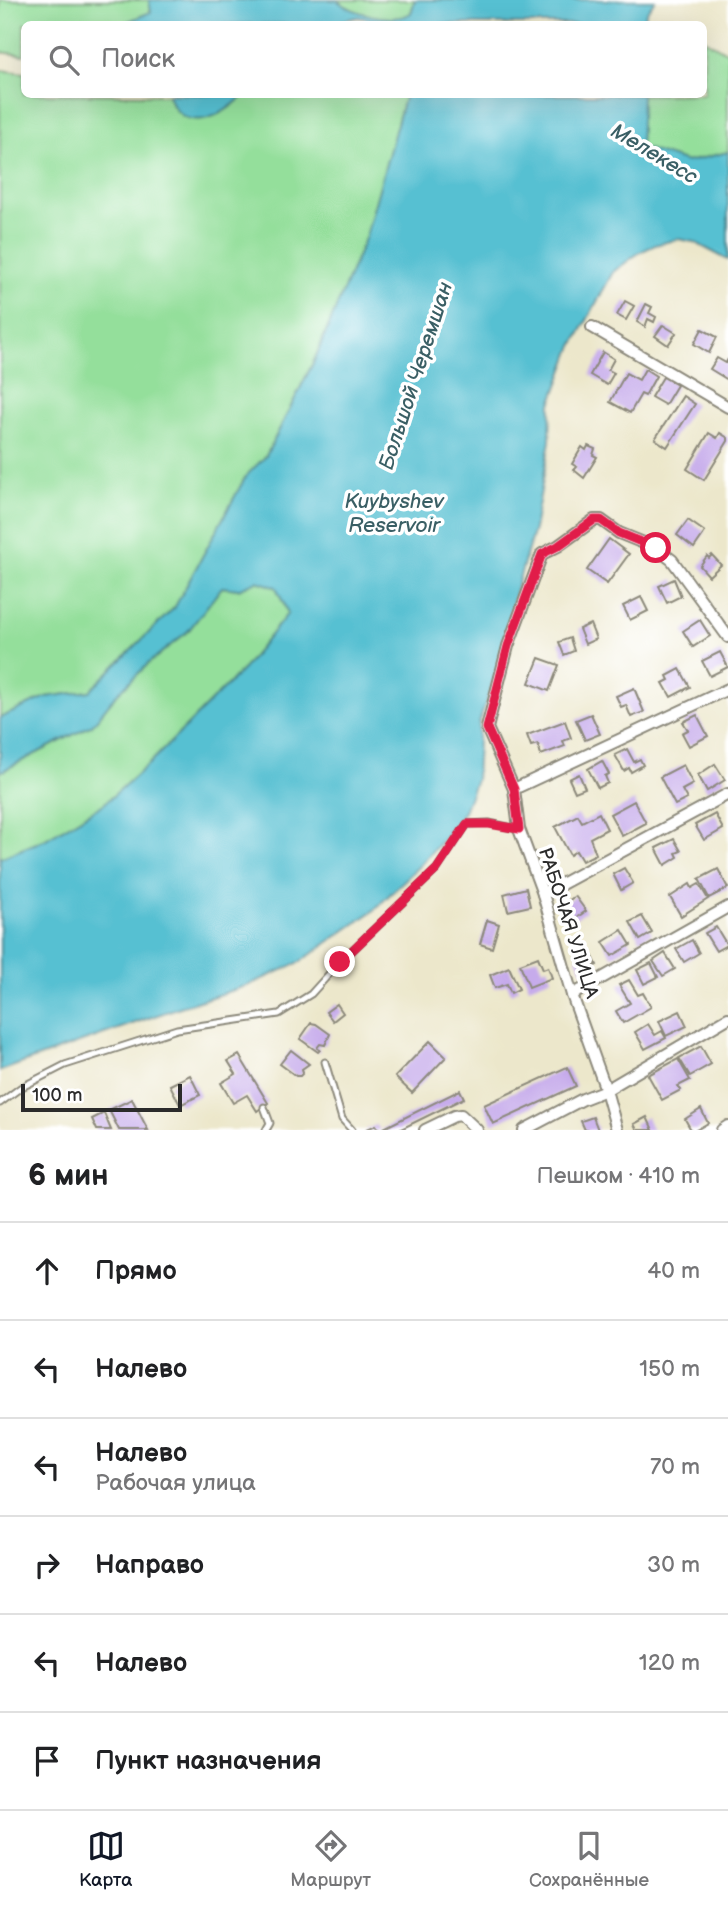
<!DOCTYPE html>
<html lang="ru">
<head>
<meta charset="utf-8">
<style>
  :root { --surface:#fff; --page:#f6f6f6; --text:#202124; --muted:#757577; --line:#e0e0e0; --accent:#111827 }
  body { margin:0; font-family:"Balsamiq Sans",sans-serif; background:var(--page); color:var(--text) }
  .scale { position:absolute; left:21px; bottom:18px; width:161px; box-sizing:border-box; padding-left:7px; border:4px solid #2b2b2b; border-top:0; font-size:19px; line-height:24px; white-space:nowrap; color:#2b2b2b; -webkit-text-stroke:5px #fff; paint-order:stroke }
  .stop { position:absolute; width:21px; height:21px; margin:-16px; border:5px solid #e11d48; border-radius:50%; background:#fff }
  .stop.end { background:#e11d48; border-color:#fff; box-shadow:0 2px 7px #0008 }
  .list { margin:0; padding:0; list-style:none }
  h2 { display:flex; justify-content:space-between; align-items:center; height:91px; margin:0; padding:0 28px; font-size:30px }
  h2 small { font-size:23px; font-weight:400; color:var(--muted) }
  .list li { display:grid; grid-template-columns:46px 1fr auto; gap:21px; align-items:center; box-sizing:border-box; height:98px; padding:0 28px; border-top:2px solid var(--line) }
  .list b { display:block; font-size:26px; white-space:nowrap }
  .list p { margin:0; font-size:23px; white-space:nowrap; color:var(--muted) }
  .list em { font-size:23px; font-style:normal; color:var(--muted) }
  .icon { flex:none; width:38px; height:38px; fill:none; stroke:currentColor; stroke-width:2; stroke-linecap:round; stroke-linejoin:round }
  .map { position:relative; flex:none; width:728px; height:1130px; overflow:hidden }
  .search { position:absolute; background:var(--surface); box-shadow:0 7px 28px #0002; left:21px; right:21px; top:21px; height:77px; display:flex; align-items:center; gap:18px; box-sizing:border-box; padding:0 24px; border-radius:10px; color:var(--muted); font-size:26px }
  .sheet { height:679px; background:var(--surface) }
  nav { display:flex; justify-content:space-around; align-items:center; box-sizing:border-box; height:98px; border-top:2px solid var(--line); background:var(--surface); font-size:19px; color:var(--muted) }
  nav a { display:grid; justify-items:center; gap:4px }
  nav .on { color:var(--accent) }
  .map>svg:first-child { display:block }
  .green { fill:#94df9b; stroke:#608563; stroke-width:2 }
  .water { fill:#56c0d2; stroke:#40767e; stroke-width:2 }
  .building { fill:#c6abeb }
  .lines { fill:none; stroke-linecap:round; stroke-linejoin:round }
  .service-casing { stroke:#8c897b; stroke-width:9 }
  .minor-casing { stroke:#8c897b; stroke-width:14 }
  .service { stroke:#fff; stroke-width:5 }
  .minor { stroke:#fff; stroke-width:10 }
  .route { stroke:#e11d48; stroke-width:9 }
  .labels { text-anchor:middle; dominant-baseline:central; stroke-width:7; stroke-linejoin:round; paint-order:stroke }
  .street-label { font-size:19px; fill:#2b2b2b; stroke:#fff }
  .water-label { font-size:21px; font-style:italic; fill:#3a5f65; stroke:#fff }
</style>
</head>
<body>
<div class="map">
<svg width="728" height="1130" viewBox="0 0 728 1130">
  <rect width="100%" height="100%" fill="#fff"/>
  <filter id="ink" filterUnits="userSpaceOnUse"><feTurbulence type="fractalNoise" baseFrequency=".0143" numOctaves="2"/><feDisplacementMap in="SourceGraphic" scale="14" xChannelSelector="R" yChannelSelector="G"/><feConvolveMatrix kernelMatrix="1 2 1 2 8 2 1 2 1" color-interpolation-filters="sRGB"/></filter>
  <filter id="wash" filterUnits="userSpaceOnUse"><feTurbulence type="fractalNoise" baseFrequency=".00686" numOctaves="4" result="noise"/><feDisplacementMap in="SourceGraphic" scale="28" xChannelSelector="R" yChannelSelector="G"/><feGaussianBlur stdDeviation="1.57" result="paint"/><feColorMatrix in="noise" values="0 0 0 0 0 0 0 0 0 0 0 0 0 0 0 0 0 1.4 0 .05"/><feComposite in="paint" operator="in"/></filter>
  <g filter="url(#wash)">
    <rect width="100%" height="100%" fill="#ece7cb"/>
    <g class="green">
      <polygon points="0,0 149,0 151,12 122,24 24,24 24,55 0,52"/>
      <path d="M 336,0 L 415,0 L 411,13 C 392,25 353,13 336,0 Z"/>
      <polygon points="704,39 728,53 728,152 687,162 640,147 642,95 704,94"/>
      <path d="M 0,70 L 24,73 L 24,94 L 168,95 C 182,135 222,116 244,95 L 405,95 L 366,236 L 315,359 L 266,456 L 246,476 L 175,607 L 90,691 L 46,697 L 0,718 Z"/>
      <polygon points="257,581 276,587 288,613 244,668 151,762 104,804 44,840 0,858 0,772 92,725 116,695 150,662 188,631 222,587 238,589"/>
    </g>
    <g class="water">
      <path d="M 149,0 L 336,0 C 353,13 392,25 411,13 L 415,0 L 655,0 L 646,13 L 644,24 L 391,24 L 358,17 L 327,24 L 122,24 L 151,12 Z"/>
      <path d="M 168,95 L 168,94 L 244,95 C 222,117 183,137 168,95 Z"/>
      <polygon points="405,95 642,95 640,147 687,162 728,152 728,260 694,242 678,239 655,245 640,252 613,272 572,348 551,404 550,441 534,529 515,593 502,655 479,723 476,780 464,811 455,826 421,864 373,911 300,962 249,985 180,1007 0,1071 0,858 44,840 104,804 151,762 244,668 288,613 276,587 257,581 238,589 222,587 188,631 150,662 116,695 92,725 0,772 0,718 46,697 90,691 175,607 246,476 266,456 315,359 366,236"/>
    </g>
    <g id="blocks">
      <g class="building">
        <polygon points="625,301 634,306 626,320 617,315"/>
        <polygon points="646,304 652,307 649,313 656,317 654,322 648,319 645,327 637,322"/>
        <polygon points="663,325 676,333 668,345 655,336"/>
        <polygon points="702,329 717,337 709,353 694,344"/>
        <polygon points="603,352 614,359 608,370 614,373 607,385 590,375"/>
        <polygon points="717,358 726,363 728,359 728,380 710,369"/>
        <polygon points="645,369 656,376 645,396 641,394 630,413 610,402 626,373 639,380"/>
        <polygon points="663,377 677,385 665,405 651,397"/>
        <polygon points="683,396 695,404 667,447 655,439"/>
        <polygon points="709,433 717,438 720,433 728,438 728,441 704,480 687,469"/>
        <polygon points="588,446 595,449 593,455 597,457 584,478 574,470 577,467 572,464 582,447 586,450"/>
        <polygon points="688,520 705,532 694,548 677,535"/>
        <polygon points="609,539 629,554 607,584 587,570"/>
        <polygon points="712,555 721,565 709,576 700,566 707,556 709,558"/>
        <polygon points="674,579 681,596 667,603 659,586"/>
        <polygon points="641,597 648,611 630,620 623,606"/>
        <polygon points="700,620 710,636 693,647 683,631"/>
        <polygon points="590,624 596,639 585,644 579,629"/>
        <polygon points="570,638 574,651 564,655 559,642"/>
        <polygon points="720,652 728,667 710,676 702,661"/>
        <polygon points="539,658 559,665 549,691 529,683"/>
        <polygon points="680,669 690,687 671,697 663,683 669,680 667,676"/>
        <polygon points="634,688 644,712 631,717 626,705 621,707 616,696"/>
        <polygon points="591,714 600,734 585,740 576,720"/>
        <polygon points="697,715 708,736 689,746 682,733 688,730 683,722"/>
        <polygon points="565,721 571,738 563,741 565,746 541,755 538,744 531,746 527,735"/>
        <polygon points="627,749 634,762 640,759 643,765 631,772 629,768 624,771 615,755"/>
        <polygon points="602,761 609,774 605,776 608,783 598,788 588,769"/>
        <polygon points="715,764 725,780 707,791 698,775"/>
        <polygon points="683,765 693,784 682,790 687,799 675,805 660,777"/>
        <polygon points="579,774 585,788 575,792 569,779"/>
        <polygon points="634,801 646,823 622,836 610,814"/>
        <polygon points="599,813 607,829 590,838 596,854 582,861 576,851 570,855 555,827 578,815 582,822"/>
        <polygon points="715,814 723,829 704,840 695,825"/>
        <polygon points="674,839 681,851 676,853 678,857 665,865 656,848"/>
        <polygon points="624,868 633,883 621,890 613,874"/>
        <polygon points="718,869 728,888 709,898 699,879"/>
        <polygon points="690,884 692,888 699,884 708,899 681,916 670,897"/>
        <polygon points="526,888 530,906 508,911 504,894"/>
        <polygon points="575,896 586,911 573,920 563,905"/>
        <polygon points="642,916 652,933 640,940 630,922"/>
        <polygon points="487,920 499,924 492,948 480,944"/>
        <polygon points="716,927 727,945 716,951 705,933"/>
        <polygon points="622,930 631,945 612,956 603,942"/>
        <polygon points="692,940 699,953 684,962 676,949"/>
        <polygon points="590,951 597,965 583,972 576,958"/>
        <polygon points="665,953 675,969 663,976 653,961"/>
        <polygon points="538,957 543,969 548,967 552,978 529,987 520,964"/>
        <polygon points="651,963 658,977 644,984 637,970"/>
        <polygon points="509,967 519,989 511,993 507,984 495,988 490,975"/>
        <polygon points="629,980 638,995 643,993 651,1007 623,1023 616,1011 630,1003 619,985"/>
        <polygon points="337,1004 343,1013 333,1021 326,1012"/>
        <polygon points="680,1011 687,1026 666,1036 659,1021"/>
        <polygon points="311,1023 316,1024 330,1034 325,1045 320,1044 317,1048 320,1050 318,1052 300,1039"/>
        <polygon points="648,1024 655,1035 662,1031 666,1038 645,1049 635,1032"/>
        <polygon points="430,1041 446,1057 412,1093 395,1077"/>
        <polygon points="701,1046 711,1064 690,1076 679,1058"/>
        <polygon points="291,1050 309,1064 302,1069 303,1073 300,1076 296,1076 280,1064"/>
        <polygon points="239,1055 268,1103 257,1111 247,1095 233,1103 221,1083 236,1074 228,1061"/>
        <polygon points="678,1059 690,1080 678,1086 681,1090 662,1100 648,1075"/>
        <polygon points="567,1067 576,1086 493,1124 484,1105"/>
        <polygon points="190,1075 200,1095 180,1105 170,1085"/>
        <polygon points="460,1090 464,1098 399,1130 365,1130 376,1125 380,1130"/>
        <polygon points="132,1099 148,1130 119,1130 109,1110"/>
        <polygon points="701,1109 708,1123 696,1130 691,1130 685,1119"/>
        <polygon points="104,1113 111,1130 97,1130 92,1119"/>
        <polygon points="593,1117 598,1130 585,1130 581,1121"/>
        <polygon points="647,1117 653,1130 637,1130 634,1124"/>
      </g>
    </g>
  </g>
  <g filter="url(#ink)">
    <use href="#blocks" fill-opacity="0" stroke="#8c897b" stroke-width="2"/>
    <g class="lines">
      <defs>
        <g id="service">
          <polyline points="325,1062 342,1119 352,1130"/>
          <polyline points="0,1103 20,1088 65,1065 177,1029 279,1014 311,994 340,962 437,869 467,824 489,823 518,829"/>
          <polyline points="264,1107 270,1123 266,1130"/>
        </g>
        <g id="minor">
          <polyline points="592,327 728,407"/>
          <polyline points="514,789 728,689"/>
          <polyline points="543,894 728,794"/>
          <polyline points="572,995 728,907"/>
          <polyline points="425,1130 454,1116 461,1115 477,1130"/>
          <polyline points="524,1130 583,1099 606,1090 728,1018"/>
          <polyline points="617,1130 606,1090 572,995 543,894 519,829 514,789 487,728 508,646 542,554 558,546 594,520 601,520 619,533 656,548 672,560 728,637"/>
          <polyline points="722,1130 728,1126"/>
        </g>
      </defs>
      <use href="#service" class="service-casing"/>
      <use href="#minor" class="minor-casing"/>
      <use href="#service" class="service"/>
      <use href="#minor" class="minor"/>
    </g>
  </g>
  <g class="lines" filter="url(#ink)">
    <polyline class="route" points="340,962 437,869 467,824 489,824 519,829 514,789 487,728 508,646 542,554 558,546 594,520 601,520 619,533 656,548"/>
  </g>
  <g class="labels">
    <g class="street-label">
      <text transform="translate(568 923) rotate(72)">РАБОЧАЯ УЛИЦА</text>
    </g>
    <g class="water-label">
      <text transform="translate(654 154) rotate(31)">Мелекесс</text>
      <text transform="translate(416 376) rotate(-72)">Большой Черемшан</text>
      <text x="394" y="501">Kuybyshev<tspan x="394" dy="24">Reservoir</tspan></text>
    </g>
  </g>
</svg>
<div class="scale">100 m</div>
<div class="stop" style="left:656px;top:548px"></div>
<div class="stop end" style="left:340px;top:962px"></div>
<div class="search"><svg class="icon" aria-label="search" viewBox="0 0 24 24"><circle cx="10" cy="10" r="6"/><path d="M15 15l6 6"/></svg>Поиск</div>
</div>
<section class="sheet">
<h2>6 мин<small>Пешком · 410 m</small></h2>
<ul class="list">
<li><svg class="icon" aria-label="ahead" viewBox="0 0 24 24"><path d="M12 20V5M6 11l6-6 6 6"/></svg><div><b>Прямо</b></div><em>40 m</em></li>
<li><svg class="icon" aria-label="left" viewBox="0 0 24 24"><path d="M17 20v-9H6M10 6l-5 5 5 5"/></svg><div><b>Налево</b></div><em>150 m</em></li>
<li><svg class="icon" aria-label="left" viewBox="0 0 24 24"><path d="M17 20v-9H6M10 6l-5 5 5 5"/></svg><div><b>Налево</b><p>Рабочая улица</p></div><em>70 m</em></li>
<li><svg class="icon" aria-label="right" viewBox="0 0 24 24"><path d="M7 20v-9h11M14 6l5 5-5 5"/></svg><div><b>Направо</b></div><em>30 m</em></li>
<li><svg class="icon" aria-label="left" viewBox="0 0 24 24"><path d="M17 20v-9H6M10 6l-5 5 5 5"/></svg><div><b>Налево</b></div><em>120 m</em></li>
<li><svg class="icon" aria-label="arrive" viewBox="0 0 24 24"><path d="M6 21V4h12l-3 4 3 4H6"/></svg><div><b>Пункт назначения</b></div></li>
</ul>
</section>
<nav>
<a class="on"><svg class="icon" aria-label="map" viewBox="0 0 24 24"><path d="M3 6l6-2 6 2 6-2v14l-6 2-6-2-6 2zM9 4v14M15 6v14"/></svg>Карта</a>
<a><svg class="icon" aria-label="directions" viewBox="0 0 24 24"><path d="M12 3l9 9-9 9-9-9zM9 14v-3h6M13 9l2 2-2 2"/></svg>Маршрут</a>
<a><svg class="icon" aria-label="saved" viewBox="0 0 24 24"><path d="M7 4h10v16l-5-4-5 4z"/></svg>Сохранённые</a>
</nav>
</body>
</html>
